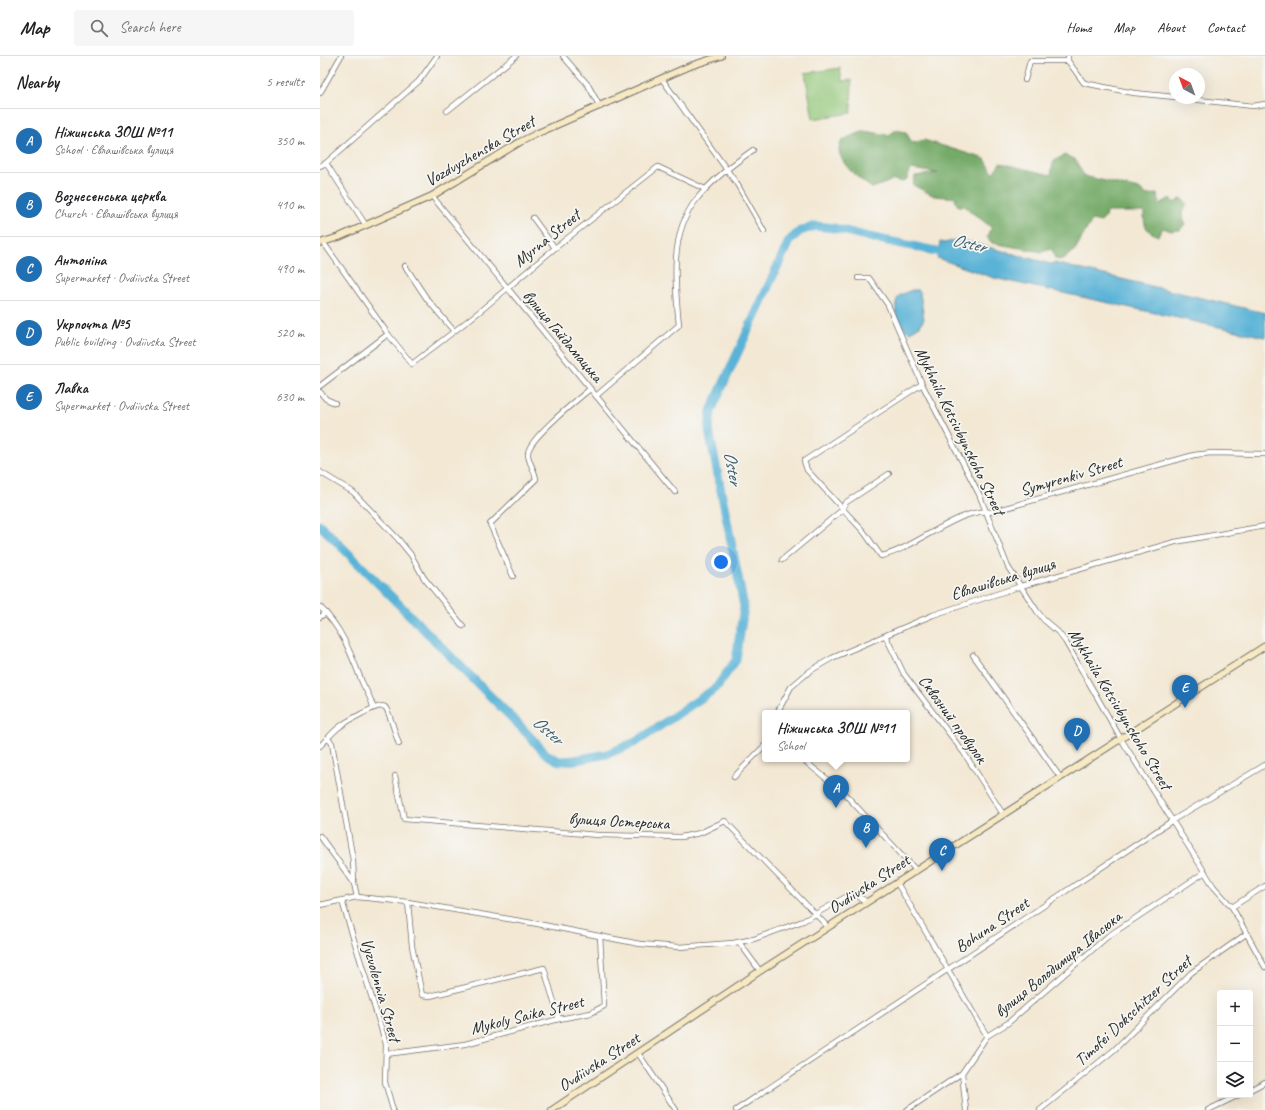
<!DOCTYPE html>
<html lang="en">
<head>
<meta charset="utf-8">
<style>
  :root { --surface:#fff; --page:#f6f6f6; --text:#202124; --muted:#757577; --line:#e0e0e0; --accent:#1f6fb2 }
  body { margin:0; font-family:Caveat,sans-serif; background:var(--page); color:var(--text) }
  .controls { position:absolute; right:12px; bottom:12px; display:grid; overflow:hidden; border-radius:4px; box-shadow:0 4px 16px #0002 }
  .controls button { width:36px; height:36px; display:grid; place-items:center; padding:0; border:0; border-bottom:1px solid var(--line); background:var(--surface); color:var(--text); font:20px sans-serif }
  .compass { position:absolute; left:849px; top:12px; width:36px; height:36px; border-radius:50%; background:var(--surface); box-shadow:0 4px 16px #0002; rotate:319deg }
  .you { position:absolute; left:401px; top:506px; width:14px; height:14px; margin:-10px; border:3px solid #fff; border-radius:50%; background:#1a73e8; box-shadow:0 0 0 6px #1a73e833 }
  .badge { display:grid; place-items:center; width:26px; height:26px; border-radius:50%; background:var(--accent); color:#fff; font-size:13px; font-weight:700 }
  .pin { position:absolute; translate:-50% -33px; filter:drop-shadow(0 1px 2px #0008) }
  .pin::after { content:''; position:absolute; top:21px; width:14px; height:12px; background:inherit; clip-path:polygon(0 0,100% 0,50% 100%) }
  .popup { position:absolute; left:442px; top:654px; width:148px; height:52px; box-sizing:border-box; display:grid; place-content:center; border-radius:4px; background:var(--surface); filter:drop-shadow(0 1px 3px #0005); font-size:13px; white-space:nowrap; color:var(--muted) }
  .popup b { font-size:15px; color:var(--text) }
  .popup::after { content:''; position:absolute; left:50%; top:100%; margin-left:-8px; border:8px solid transparent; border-top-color:var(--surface) }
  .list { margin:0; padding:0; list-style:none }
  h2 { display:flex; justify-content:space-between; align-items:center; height:52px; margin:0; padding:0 16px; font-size:17px }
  h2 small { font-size:13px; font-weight:400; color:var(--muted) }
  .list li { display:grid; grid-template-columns:26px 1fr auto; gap:12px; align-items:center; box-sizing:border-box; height:64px; padding:0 16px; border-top:1px solid var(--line) }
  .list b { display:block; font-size:15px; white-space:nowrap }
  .list p { margin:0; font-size:13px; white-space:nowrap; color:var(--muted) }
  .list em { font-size:13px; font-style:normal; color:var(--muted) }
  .icon { flex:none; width:22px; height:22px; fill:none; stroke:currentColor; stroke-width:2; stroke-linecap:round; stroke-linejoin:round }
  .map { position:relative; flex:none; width:945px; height:1054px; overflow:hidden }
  header { display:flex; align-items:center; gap:24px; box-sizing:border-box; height:56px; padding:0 20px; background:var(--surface); border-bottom:1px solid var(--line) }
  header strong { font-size:19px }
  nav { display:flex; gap:22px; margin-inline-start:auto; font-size:14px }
  .search { width:280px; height:36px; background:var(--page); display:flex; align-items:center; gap:10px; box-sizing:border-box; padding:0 14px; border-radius:4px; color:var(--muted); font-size:15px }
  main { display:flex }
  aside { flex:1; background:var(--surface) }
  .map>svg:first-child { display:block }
  .green { fill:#90c576; stroke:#5e7850 }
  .forest { fill:#74aa67; stroke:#506a49 }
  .water { fill:#5ab3d7; stroke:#426f81 }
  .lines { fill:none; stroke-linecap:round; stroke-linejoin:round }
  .river { stroke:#5ab3d7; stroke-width:9 }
  .street-casing { stroke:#716d66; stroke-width:6 }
  .secondary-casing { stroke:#716d66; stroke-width:8 }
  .street { stroke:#fff; stroke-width:4.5 }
  .secondary { stroke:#f6e9c3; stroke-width:6 }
  .labels { text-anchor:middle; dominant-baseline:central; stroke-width:3.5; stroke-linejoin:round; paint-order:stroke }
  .street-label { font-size:17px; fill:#2b2b2b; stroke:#f6f6f2 }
  .water-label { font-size:18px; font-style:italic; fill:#3b5b67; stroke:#f6f6f2 }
</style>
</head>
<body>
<header>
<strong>Map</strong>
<div class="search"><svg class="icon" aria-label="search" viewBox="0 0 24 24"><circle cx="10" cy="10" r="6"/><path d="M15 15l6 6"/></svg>Search here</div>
<nav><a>Home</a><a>Map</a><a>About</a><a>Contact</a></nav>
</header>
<main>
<aside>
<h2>Nearby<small>5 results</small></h2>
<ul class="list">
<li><span class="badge">A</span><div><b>Ніжинська ЗОШ №11</b><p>School · Євлашівська вулиця</p></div><em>350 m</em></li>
<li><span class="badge">B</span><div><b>Вознесенська церква</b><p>Church · Євлашівська вулиця</p></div><em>410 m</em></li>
<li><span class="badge">C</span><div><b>Антоніна</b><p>Supermarket · Ovdiivska Street</p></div><em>490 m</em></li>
<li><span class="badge">D</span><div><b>Укрпочта №5</b><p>Public building · Ovdiivska Street</p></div><em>520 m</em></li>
<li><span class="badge">E</span><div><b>Лавка</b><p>Supermarket · Ovdiivska Street</p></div><em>630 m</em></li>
</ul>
</aside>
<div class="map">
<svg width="945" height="1054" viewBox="0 0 945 1054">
  <rect width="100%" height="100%" fill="#f6f6f2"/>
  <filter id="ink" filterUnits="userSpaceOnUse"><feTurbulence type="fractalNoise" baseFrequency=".025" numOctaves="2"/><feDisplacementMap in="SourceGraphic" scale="8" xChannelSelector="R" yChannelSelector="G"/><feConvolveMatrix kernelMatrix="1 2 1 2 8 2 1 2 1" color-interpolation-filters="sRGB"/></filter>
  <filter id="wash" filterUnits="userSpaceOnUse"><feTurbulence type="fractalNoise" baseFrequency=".012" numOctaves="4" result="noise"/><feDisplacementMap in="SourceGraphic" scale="16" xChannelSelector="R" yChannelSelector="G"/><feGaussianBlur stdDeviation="0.9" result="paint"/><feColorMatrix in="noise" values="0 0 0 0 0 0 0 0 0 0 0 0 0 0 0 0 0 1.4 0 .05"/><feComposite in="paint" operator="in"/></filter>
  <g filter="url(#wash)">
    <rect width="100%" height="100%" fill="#f3e8d4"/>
    <polygon class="green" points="520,12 522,25 532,24 531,57 493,63 485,17"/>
    <path class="forest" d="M 576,74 L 586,76 L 592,87 L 604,84 L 665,103 L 673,117 L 680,107 L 731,119 L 733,106 L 744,99 L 755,103 L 764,120 L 819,133 L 826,139 L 837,138 L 840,148 L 850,142 L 854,147 L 862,142 L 867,148 L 862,156 L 865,168 L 860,174 L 851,175 L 843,172 L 838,180 C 825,174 824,170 824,156 L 786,156 L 785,162 L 781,166 L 772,164 L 755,194 L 742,204 L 735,203 L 732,193 L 722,196 L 672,187 L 667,181 L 669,175 L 672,173 C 663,163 654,160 645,150 L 638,150 L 635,145 L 637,142 L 614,140 L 593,129 L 595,120 L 618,117 L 591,113 L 587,123 L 583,126 L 574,124 L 552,132 C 540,124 521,110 519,94 C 519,91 521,87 522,84 L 544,75 L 569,79 Z"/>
    <g class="water">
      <polygon points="638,183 731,208 734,207 945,257 945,281 674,222 617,202 620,186 625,187"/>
      <path d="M 592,234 L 598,234 L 600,237 L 604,263 L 600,270 L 590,276 C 576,272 571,248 580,239 Z"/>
    </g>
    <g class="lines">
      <polyline class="river" points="0,469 201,671 226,698 239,705 255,704 287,698 316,686 396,632 416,604 424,551 389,374 391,355 469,185 480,175 496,170 514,172 549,181 630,198"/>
    </g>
  </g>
  <g filter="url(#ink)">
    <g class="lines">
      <defs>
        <g id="street">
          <polyline points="243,0 268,29 280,51"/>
          <polyline points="748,0 748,5 764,27 814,37 855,41"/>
          <polyline points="342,23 417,128 444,175"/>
          <polyline points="705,24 710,5 748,5"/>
          <polyline points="0,37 21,0"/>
          <polyline points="861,42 933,50 945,48"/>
          <polyline points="127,55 196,0"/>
          <polyline points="6,107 45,168"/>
          <polyline points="0,110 6,107 99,25 117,0"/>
          <polyline points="112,140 355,436"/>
          <polyline points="213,162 235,192"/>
          <polyline points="3,186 68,278 92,308 159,256 235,192 338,111 385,133"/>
          <polyline points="85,210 107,243 133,274"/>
          <polyline points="538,222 549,222 568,249 602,328 659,438 688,511 717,555 724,564 738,576 745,585 801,683 894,831 912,851 945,911"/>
          <path d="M 602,328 L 484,405 L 487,414 L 544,476 L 561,500 C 595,493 639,451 671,456 L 874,399 L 891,397 L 945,398"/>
          <polyline points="0,330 68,278"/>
          <polyline points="0,336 6,343 15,347"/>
          <path d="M 276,340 L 359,269 C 355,229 349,178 376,144 C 392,124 412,109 433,94"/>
          <polyline points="0,416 33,436 78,483 91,499 104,522 143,570"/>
          <polyline points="462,504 522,454 525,447 569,418"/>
          <path d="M 193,520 L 170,468 L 216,423 C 215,414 207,404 208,397 C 209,382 257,344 270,333"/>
          <path d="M 0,551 C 22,572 31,598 42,626 C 46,635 51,641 53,651"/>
          <polyline points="0,561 6,557"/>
          <polyline points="566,581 584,618 644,697 683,758"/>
          <polyline points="653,599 740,721"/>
          <polyline points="457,657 471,631 490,615 512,602 613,559 701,530 855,486 945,470"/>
          <polyline points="8,683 12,687 14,699 33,804 34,827"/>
          <path d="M 0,690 C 6,684 12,677 18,672 C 24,667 59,646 65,651 C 69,654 76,681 79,688"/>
          <polyline points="482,703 522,735 596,814"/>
          <polyline points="75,720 84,763 278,779 361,781 380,777 405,765 508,871"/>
          <polyline points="414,721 445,689"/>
          <polyline points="0,780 34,827 37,841"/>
          <polyline points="577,827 667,980 642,1017 646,1054"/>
          <polyline points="22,845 66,988 65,1026 73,1054"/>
          <polyline points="88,846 92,890 102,939 110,940 224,912 239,963"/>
          <polyline points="0,849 37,841 88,846 218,868 320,888 359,891 413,887 434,883 483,865 533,837 547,846"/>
          <polyline points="912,851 945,830"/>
          <polyline points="419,886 440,915"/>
          <polyline points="667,980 688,967 787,881 885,816"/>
          <polyline points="318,997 356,1054"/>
          <polyline points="66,998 145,988 239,963 271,957 284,950 280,880"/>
          <polyline points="930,1034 945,1026"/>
          <polyline points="416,1054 853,764 945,709"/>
          <polyline points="587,1054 642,1017"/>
          <polyline points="720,1054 794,994 871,917 926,878"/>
          <polyline points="888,1054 919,1039"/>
        </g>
        <g id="secondary">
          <polyline points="0,187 19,181 112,140 200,86 218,77 370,10 401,0"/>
          <polyline points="232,1054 440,915 945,590"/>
        </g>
      </defs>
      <use href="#street" class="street-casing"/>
      <use href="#secondary" class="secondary-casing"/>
      <use href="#street" class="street"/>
      <use href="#secondary" class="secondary"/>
    </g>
  </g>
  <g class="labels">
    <g class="street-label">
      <text transform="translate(160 95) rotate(-30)">Vozdvyzhenska Street</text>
      <text transform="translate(227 182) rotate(-39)">Myrna Street</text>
      <text transform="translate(243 280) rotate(50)">вулиця Гайдамацька</text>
      <text transform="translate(640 375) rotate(64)">Mykhaila Kotsiubynskoho Street</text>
      <text transform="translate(751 420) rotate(-16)">Symyrenkiv Street</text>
      <text transform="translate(683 523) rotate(-17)">Євлашівська вулиця</text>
      <text transform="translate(800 653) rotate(59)">Mykhaila Kotsiubynskoho Street</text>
      <text transform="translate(633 663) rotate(54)">Сквозний провулок</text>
      <text transform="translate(299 765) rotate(3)">вулиця Остерська</text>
      <text transform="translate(549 828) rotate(-33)">Ovdiivska Street</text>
      <text transform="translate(672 869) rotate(-34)">Bohuna Street</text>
      <text transform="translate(738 908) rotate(-39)">вулиця Володимира Івасюка</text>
      <text transform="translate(61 934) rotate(74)">Vyzvolennia Street</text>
      <text transform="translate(813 955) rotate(-43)">Timofei Dokschitzer Street</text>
      <text transform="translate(207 959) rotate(-14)">Mykoly Saika Street</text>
      <text transform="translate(279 1006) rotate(-33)">Ovdiivska Street</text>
    </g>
    <g class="water-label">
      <text transform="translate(649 187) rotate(13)">Oster</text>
      <text transform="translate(413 412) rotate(79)">Oster</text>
      <text transform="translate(228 674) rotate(41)">Oster</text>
    </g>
  </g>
</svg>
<div class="controls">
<button>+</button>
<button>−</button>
<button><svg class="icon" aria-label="layers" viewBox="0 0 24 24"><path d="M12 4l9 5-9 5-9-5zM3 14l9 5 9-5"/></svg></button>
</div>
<svg class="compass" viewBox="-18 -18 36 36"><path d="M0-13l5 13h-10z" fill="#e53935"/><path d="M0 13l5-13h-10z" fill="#757577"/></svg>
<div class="you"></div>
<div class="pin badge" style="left:516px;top:752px">A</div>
<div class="popup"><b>Ніжинська ЗОШ №11</b>School</div>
<div class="pin badge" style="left:546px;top:792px">B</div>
<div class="pin badge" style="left:622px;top:815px">C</div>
<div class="pin badge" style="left:757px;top:695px">D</div>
<div class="pin badge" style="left:865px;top:652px">E</div>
</div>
</main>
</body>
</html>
